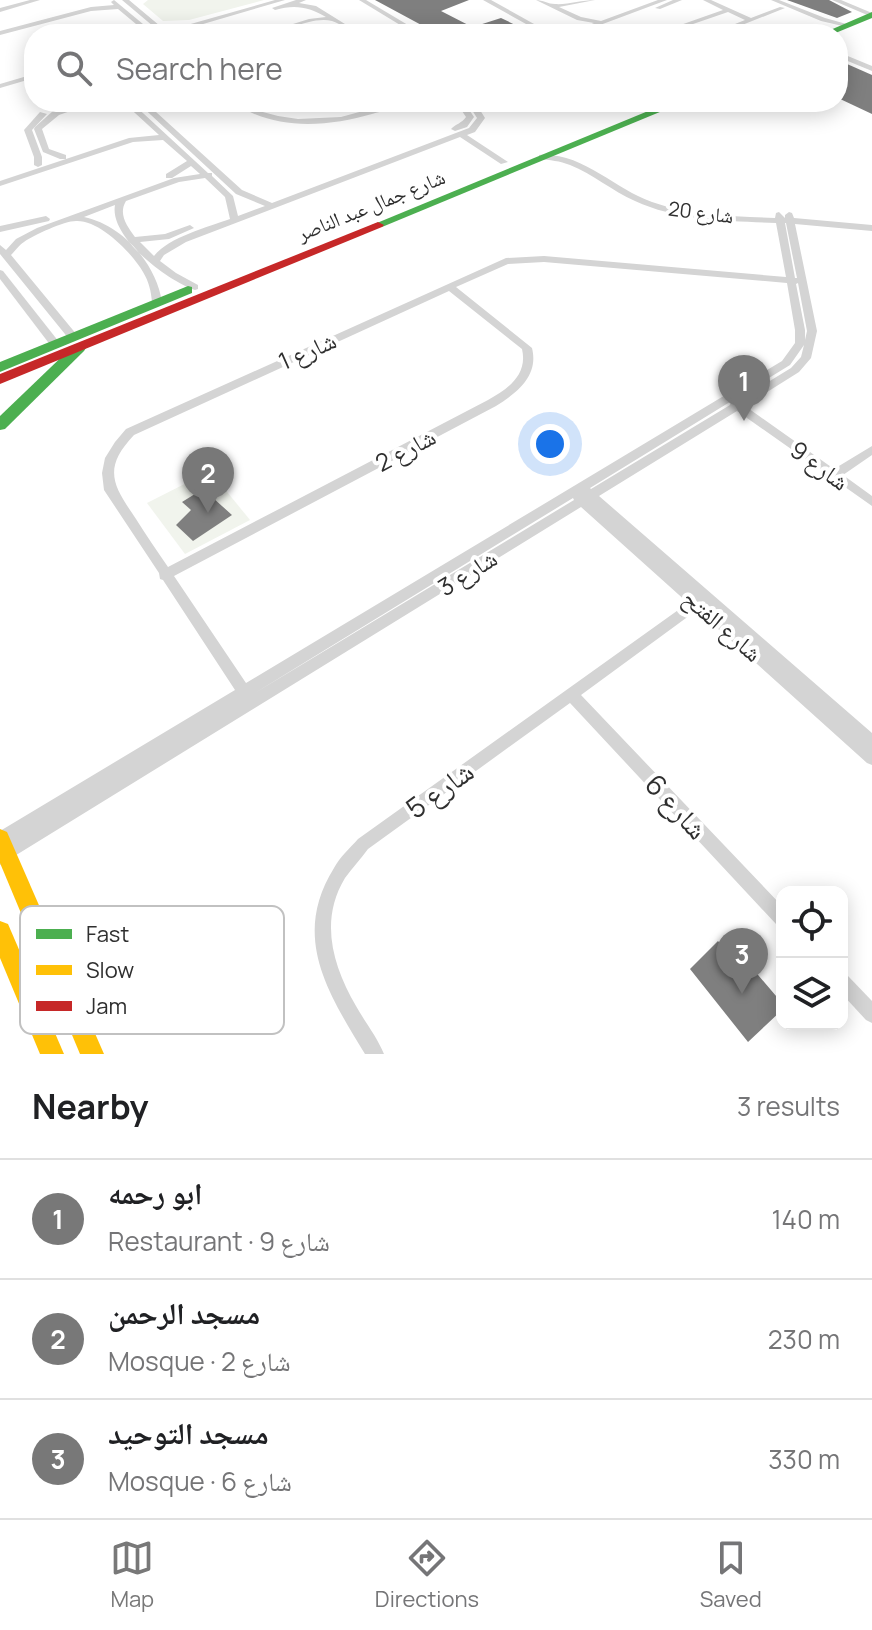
<!DOCTYPE html>
<html lang="en">
<head>
<meta charset="utf-8">
<style>
  :root { --surface:#fff; --page:#f6f6f6; --text:#202124; --muted:#757577; --line:#e0e0e0; --accent:#787878 }
  body { margin:0; font-family:Manrope,"Noto Naskh Arabic",sans-serif; background:var(--page); color:var(--text) }
  .controls { position:absolute; right:24px; bottom:24px; display:grid; overflow:hidden; border-radius:16px; box-shadow:0 4px 20px #0003 }
  .controls button { width:72px; height:72px; display:grid; place-items:center; padding:0; border:0; border-bottom:2px solid var(--line); background:var(--surface); color:var(--text); font:40px sans-serif }
  .you { position:absolute; left:550px; top:444px; width:28px; height:28px; margin:-20px; border:6px solid #fff; border-radius:50%; background:#1a73e8; box-shadow:0 0 0 12px #1a73e833 }
  .badge { display:grid; place-items:center; width:52px; height:52px; border-radius:50%; background:var(--accent); color:#fff; font-size:26px; font-weight:700 }
  .pin { position:absolute; translate:-50% -66px; filter:drop-shadow(0 2px 4px #0008) }
  .pin::after { content:''; position:absolute; top:42px; width:28px; height:24px; background:inherit; clip-path:polygon(0 0,100% 0,50% 100%) }
  .list { margin:0; padding:0; list-style:none }
  h2 { display:flex; justify-content:space-between; align-items:center; height:104px; margin:0; padding:0 32px; font-size:34px }
  h2 small { font-size:26px; font-weight:400; color:var(--muted) }
  .list li { display:grid; grid-template-columns:52px 1fr auto; gap:24px; align-items:center; box-sizing:border-box; height:120px; padding:0 32px; border-top:2px solid var(--line) }
  .list b { display:block; font-size:30px; white-space:nowrap }
  .list p { margin:0; font-size:26px; white-space:nowrap; color:var(--muted) }
  .list em { font-size:26px; font-style:normal; color:var(--muted) }
  .icon { flex:none; width:44px; height:44px; fill:none; stroke:currentColor; stroke-width:2; stroke-linecap:round; stroke-linejoin:round }
  .map { position:relative; flex:none; width:872px; height:1054px; overflow:hidden }
  .search { position:absolute; background:var(--surface); box-shadow:0 4px 20px #0003; left:24px; right:24px; top:24px; height:88px; display:flex; align-items:center; gap:20px; box-sizing:border-box; padding:0 28px; border-radius:32px; color:var(--muted); font-size:30px }
  .sheet { height:464px; background:var(--surface) }
  nav { display:flex; justify-content:space-around; align-items:center; box-sizing:border-box; height:112px; border-top:2px solid var(--line); background:var(--surface); font-size:22px; color:var(--muted) }
  nav a { display:grid; justify-items:center; gap:4px }
  nav .on { color:var(--accent) }
  .map>svg:first-child { display:block }
  .green { fill:#f1f4ed }
  .building { fill:#7f7f7f }
  .lines { fill:none; stroke-linecap:round; stroke-linejoin:round }
  .street { fill:#d4d4d4; fill-rule:evenodd }
  .fast { fill:#4caf50; fill-rule:evenodd }
  .slow { fill:#ffc107; fill-rule:evenodd }
  .jam { fill:#c62828; fill-rule:evenodd }
  .labels { text-anchor:middle; dominant-baseline:central; stroke-width:8; stroke-linejoin:round; paint-order:stroke }
  .far-street-label { font-size:20px; fill:#2f2f2f; stroke:#fff }
  .street-label { font-size:24px; fill:#2f2f2f; stroke:#fff }
  .near-street-label { font-size:28px; fill:#2f2f2f; stroke:#fff }
  .key { fill:#fff; stroke:#c1c1c1; stroke-width:2 }
  .key-label { font-size:22px; fill:#2f2f2f }
</style>
</head>
<body>
<div class="map">
<svg width="872" height="1054" viewBox="0 0 872 1054">
  <rect width="100%" height="100%" fill="#fff"/>
  <g class="green">
    <polygon points="148,0 264,0 189,20 163,21 143,4"/>
    <polygon points="210,471 250,520 185,554 147,503"/>
  </g>
  <g class="building">
    <polygon points="375,0 469,0 441,11 478,30 438,34"/>
    <polygon points="787,0 829,0 852,12 837,18"/>
    <polygon points="501,18 534,34 492,34 476,26"/>
    <polygon points="838,60 872,75 872,114 838,98"/>
    <polygon points="203,489 232,515 193,541 176,525 191,510 182,502"/>
    <polygon points="718,941 746,975 753,969 782,1003 782,1010 748,1042 690,969"/>
  </g>
  <g class="lines">
    <g class="street">
      <polygon points="30,0 40,0 0,12 0,8"/>
      <polygon points="114,0 155,34 148,34 118,9 91,11 0,35 0,31 91,7 114,5 111,2"/>
      <polygon points="122,0 129,0 166,31 275,0 285,0 169,34 158,34 160,32"/>
      <path d="M 296,0 L 306,0 L 299,3 L 316,6 L 361,34 C 349,34 343,24 332,21 C 310,16 283,34 261,34 L 309,19 L 326,17 C 309,7 295,4 275,10 L 272,8 Z"/>
      <polygon points="359,0 366,0 423,34 415,34"/>
      <polygon points="483,0 491,0 552,34 544,34"/>
      <path d="M 536,0 C 543,0 548,4 555,4 C 567,5 582,0 595,0 L 559,7 L 581,17 L 601,21 L 658,0 L 667,0 L 576,34 L 567,34 L 594,23 L 577,20 Z"/>
      <polygon points="673,0 682,0 660,9 655,8"/>
      <polygon points="703,0 711,0 751,18 780,7 785,8 722,33 719,31 720,30 745,20 728,12 664,34 655,34 723,10"/>
      <polygon points="771,0 779,0 825,18 850,25 847,27 821,21"/>
      <polygon points="832,0 841,0 872,13 872,17"/>
      <polygon points="838,52 872,66 872,71 838,57"/>
      <polygon points="34,74 34,78 0,88 0,84"/>
      <polygon points="84,102 96,102 59,115 42,129 49,149 66,155 66,159 60,159 43,152 34,129 35,127 53,111"/>
      <path d="M 123,102 L 131,102 L 208,173 L 212,173 L 212,176 L 233,196 L 238,216 L 265,206 L 236,194 L 137,102 L 145,102 L 242,190 L 272,203 L 469,128 L 477,118 L 467,102 L 475,102 L 485,118 L 475,132 L 467,135 L 508,162 L 501,164 L 460,137 L 186,242 L 164,255 L 160,261 L 176,273 L 198,285 L 198,289 L 195,290 C 168,281 109,237 115,205 L 84,217 C 122,225 156,263 162,302 L 157,305 L 152,302 C 151,291 149,282 143,272 C 132,253 100,220 76,221 C 64,221 34,235 24,242 C 19,245 15,251 11,255 L 77,335 L 77,339 L 69,339 L 0,254 L 0,245 L 6,250 L 16,239 L 37,228 L 174,178 L 200,174 L 191,166 L 172,178 L 166,178 L 166,174 L 187,161 L 163,140 L 133,142 L 0,186 L 0,181 L 129,138 L 159,135 ZM 205,178 L 225,197 L 230,219 C 208,227 169,237 154,256 L 140,242 L 169,239 L 194,228 L 190,225 L 165,234 L 135,237 C 127,226 118,214 126,201 L 179,182 Z"/>
      <path d="M 233,102 L 243,102 L 259,111 L 278,116 L 298,119 L 341,117 L 396,102 L 407,102 C 396,108 383,111 372,114 C 327,127 273,131 233,102 Z"/>
      <path d="M 456,102 L 464,102 L 474,117 L 467,127 L 455,131 L 451,129 C 456,124 462,123 466,117 Z"/>
      <polygon points="40,112 47,114 32,130 42,157 42,165 38,167 34,165 34,157 24,130"/>
      <path d="M 539,155 C 583,152 614,189 652,202 C 691,216 734,216 775,218 L 776,213 L 779,212 L 785,218 L 785,215 L 789,212 L 792,213 L 794,218 L 872,225 L 872,231 L 795,224 L 817,331 L 811,358 L 799,372 L 745,406 L 834,469 L 872,446 L 872,455 L 843,475 L 872,496 L 872,506 L 737,411 L 599,496 L 872,733 L 872,765 L 867,763 L 697,610 L 581,695 L 782,906 L 782,926 L 776,924 L 570,703 L 368,849 C 361,859 352,868 345,878 C 319,921 333,966 356,1006 C 365,1022 377,1037 384,1054 L 365,1054 C 328,993 291,937 334,868 C 340,857 350,848 358,839 L 688,603 L 581,507 L 0,865 L 0,848 L 2,847 L 0,848 L 0,831 L 235,690 L 163,580 L 160,579 L 159,573 L 104,490 L 102,473 L 105,458 L 115,442 L 126,429 L 506,258 L 544,256 L 786,277 L 776,223 C 730,221 678,221 635,201 C 612,191 593,174 570,165 C 560,161 550,160 539,159 ZM 785,223 L 786,223 L 797,278 L 795,278 ZM 544,262 L 787,283 L 795,330 L 795,343 L 782,361 L 246,683 L 174,576 L 496,406 C 517,393 539,376 532,348 L 456,287 L 508,264 ZM 798,283 L 807,331 L 805,340 L 805,330 L 796,284 ZM 449,291 L 522,349 C 528,375 508,389 488,400 L 168,567 C 157,551 146,535 136,519 C 113,485 102,469 134,435 ZM 804,345 L 801,357 L 791,368 L 737,401 L 731,401 L 730,405 L 591,489 L 590,488 L 790,365 ZM 573,498 L 574,500 L 253,694 Z"/>
      <polygon points="46,216 50,219 49,221 0,232 0,226"/>
      <polygon points="0,270 3,271 59,342 59,346 51,346 0,279"/>
      <polygon points="842,974 848,976 872,1001 872,1023 866,1020 842,994"/>
    </g>
    <g class="fast">
      <polygon points="872,12 872,18 833,34 821,34"/>
      <polygon points="670,102 684,102 382,227 372,225"/>
      <polygon points="188,286 192,287 192,293 0,372 0,362"/>
      <polygon points="79,344 86,348 84,351 5,429 0,430 0,416 74,345"/>
    </g>
    <g class="slow">
      <polygon points="0,829 7,832 104,1054 80,1054 0,863"/>
      <polygon points="0,921 8,924 64,1054 40,1054 0,958"/>
    </g>
    <polygon class="jam" points="378,222 384,225 382,227 0,384 0,374"/>
  </g>
  <g class="labels">
    <g class="far-street-label">
      <text transform="translate(371 205) rotate(-22)">شارع جمال عبد الناصر</text>
      <text transform="translate(701 212) rotate(7)">شارع 20</text>
    </g>
    <g class="street-label">
      <text transform="translate(307 350) rotate(-24)">شارع 1</text>
      <text transform="translate(405 449) rotate(-28)">شارع 2</text>
      <text transform="translate(820 465) rotate(36)">شارع 9</text>
      <text transform="translate(467 572) rotate(-32)">شارع 3</text>
      <text transform="translate(723 625) rotate(41)">شارع الفتح</text>
    </g>
    <g class="near-street-label">
      <text transform="translate(439 789) rotate(-36)">شارع 5</text>
      <text transform="translate(677 806) rotate(47)">شارع 6</text>
    </g>
  </g>
  <rect x="20" y="906" width="264" height="128" rx="12" class="key"/>
  <rect x="36" y="929" width="36" height="10" fill="#4caf50"/>
  <rect x="36" y="965" width="36" height="10" fill="#ffc107"/>
  <rect x="36" y="1001" width="36" height="10" fill="#c62828"/>
  <g class="key-label">
    <text x="86" y="942">Fast</text>
    <text x="86" y="978">Slow</text>
    <text x="86" y="1014">Jam</text>
  </g>
</svg>
<div class="controls">
<button><svg class="icon" aria-label="locate" viewBox="0 0 24 24"><circle cx="12" cy="12" r="6"/><path d="M12 2v4M12 18v4M2 12h4M18 12h4"/></svg></button>
<button><svg class="icon" aria-label="layers" viewBox="0 0 24 24"><path d="M12 4l9 5-9 5-9-5zM3 14l9 5 9-5"/></svg></button>
</div>
<div class="you"></div>
<div class="pin badge" style="left:744px;top:421px">1</div>
<div class="pin badge" style="left:208px;top:513px">2</div>
<div class="pin badge" style="left:742px;top:994px">3</div>
<div class="search"><svg class="icon" aria-label="search" viewBox="0 0 24 24"><circle cx="10" cy="10" r="6"/><path d="M15 15l6 6"/></svg>Search here</div>
</div>
<section class="sheet">
<h2>Nearby<small>3 results</small></h2>
<ul class="list">
<li><span class="badge">1</span><div><b>ابو رحمه</b><p>Restaurant · شارع 9</p></div><em>140 m</em></li>
<li><span class="badge">2</span><div><b>مسجد الرحمن</b><p>Mosque · شارع 2</p></div><em>230 m</em></li>
<li><span class="badge">3</span><div><b>مسجد التوحيد</b><p>Mosque · شارع 6</p></div><em>330 m</em></li>
</ul>
</section>
<nav>
<a class="on"><svg class="icon" aria-label="map" viewBox="0 0 24 24"><path d="M3 6l6-2 6 2 6-2v14l-6 2-6-2-6 2zM9 4v14M15 6v14"/></svg>Map</a>
<a><svg class="icon" aria-label="directions" viewBox="0 0 24 24"><path d="M12 3l9 9-9 9-9-9zM9 14v-3h6M13 9l2 2-2 2"/></svg>Directions</a>
<a><svg class="icon" aria-label="saved" viewBox="0 0 24 24"><path d="M7 4h10v16l-5-4-5 4z"/></svg>Saved</a>
</nav>
</body>
</html>
